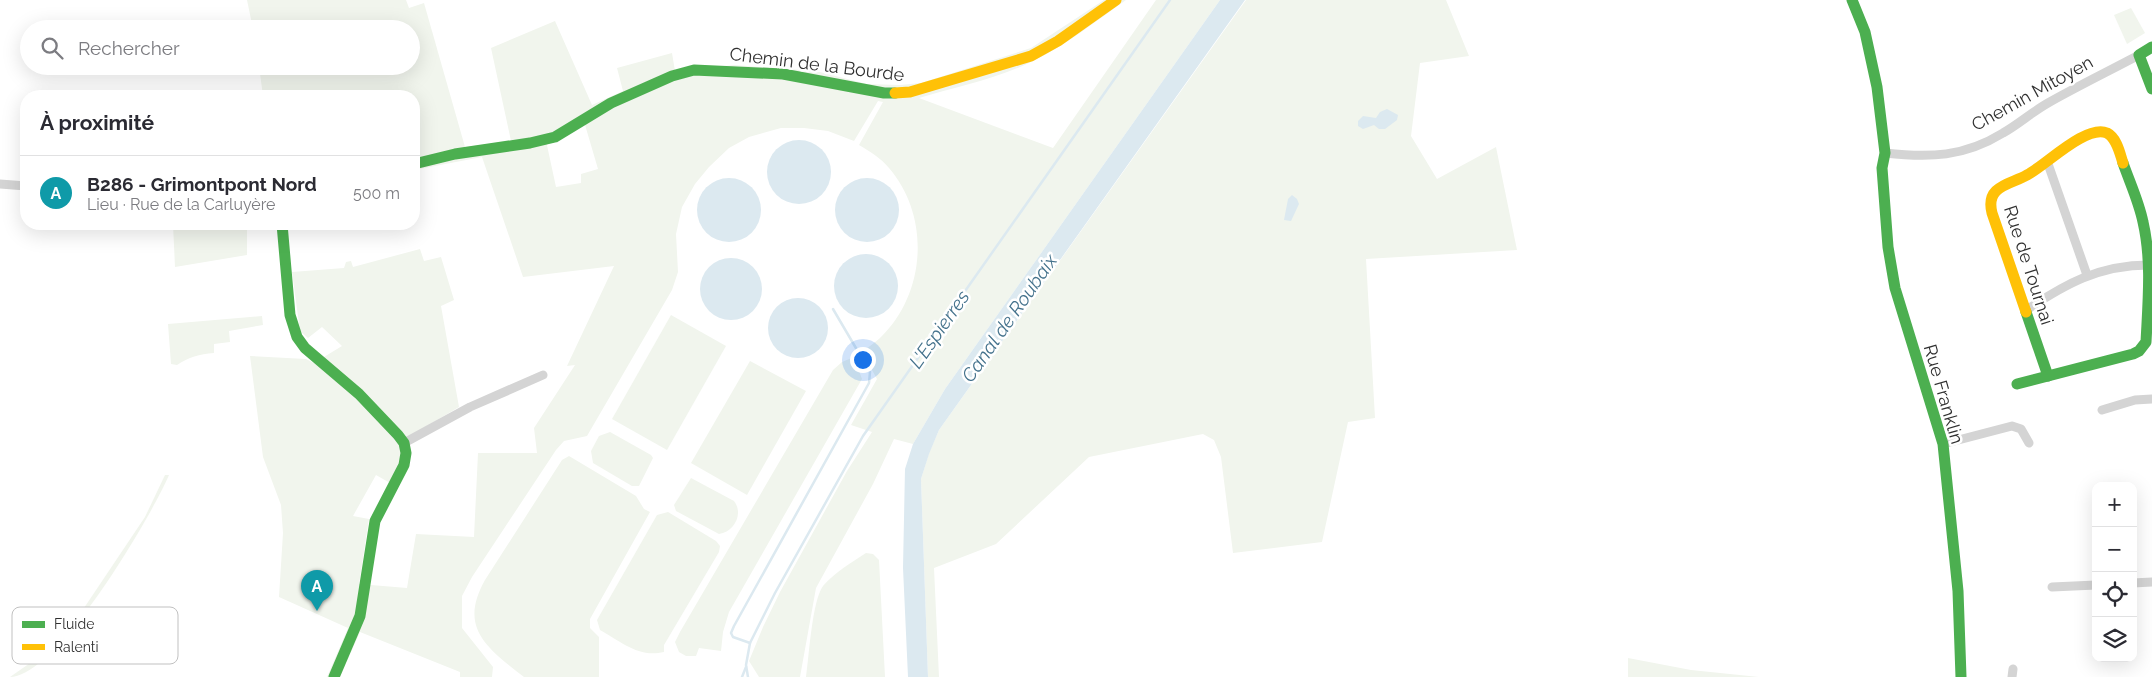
<!DOCTYPE html>
<html lang="fr">
<head>
<meta charset="utf-8">
<style>
  :root { --surface:#fff; --page:#f7f7f7; --text:#2b2b33; --muted:#7c7c81; --line:#e1e1e2; --accent:#ea580c }
  body { margin:0; font-family:Raleway,sans-serif; background:var(--page); color:var(--text) }
  .controls { position:absolute; right:15px; bottom:15px; display:grid; overflow:hidden; border-radius:10px; box-shadow:0 5px 20px #0002 }
  .controls button { width:45px; height:45px; display:grid; place-items:center; padding:0; border:0; border-bottom:1px solid var(--line); background:var(--surface); color:var(--text); font:25px sans-serif }
  .you { position:absolute; left:862px; top:359px; width:18px; height:18px; margin:-12px; border:4px solid #fff; border-radius:50%; background:#1a73e8; box-shadow:0 0 0 8px #1a73e833 }
  .badge { display:grid; place-items:center; width:32px; height:32px; border-radius:50%; background:var(--accent); color:#fff; font-size:16px; font-weight:700 }
  .pin { position:absolute; translate:-50% -41px; filter:drop-shadow(0 1px 2px #0008) }
  .pin::after { content:''; position:absolute; top:26px; width:18px; height:15px; background:inherit; clip-path:polygon(0 0,100% 0,50% 100%) }
  .list { margin:0; padding:0; list-style:none }
  h2 { display:flex; justify-content:space-between; align-items:center; height:65px; margin:0; padding:0 20px; font-size:21px }
  h2 small { font-size:16px; font-weight:400; color:var(--muted) }
  .list li { display:grid; grid-template-columns:32px 1fr auto; gap:15px; align-items:center; box-sizing:border-box; height:75px; padding:0 20px; border-top:1px solid var(--line) }
  .list b { display:block; font-size:19px; white-space:nowrap }
  .list p { margin:0; font-size:16px; white-space:nowrap; color:var(--muted) }
  .list em { font-size:16px; font-style:normal; color:var(--muted) }
  .icon { flex:none; width:28px; height:28px; fill:none; stroke:currentColor; stroke-width:2; stroke-linecap:round; stroke-linejoin:round }
  .map { position:relative; flex:none; width:2152px; height:677px; overflow:hidden }
  .search { position:absolute; background:var(--surface); box-shadow:0 5px 20px #0002; left:20px; top:20px; width:400px; height:55px; display:flex; align-items:center; gap:12px; box-sizing:border-box; padding:0 18px; border-radius:28px; color:var(--muted); font-size:19px }
  .panel { position:absolute; background:var(--surface); box-shadow:0 5px 20px #0002; left:20px; top:90px; width:400px; height:140px; border-radius:20px }
  .map>svg:first-child { display:block }
  .green { fill:#f1f5ed; fill-rule:evenodd }
  .water { fill:#dce9f0 }
  .lines { fill:none; stroke-linecap:round; stroke-linejoin:round }
  .stream { stroke:#dce9f0; stroke-width:2.5 }
  .street { stroke:#d4d4d4; stroke-width:9 }
  .fast { stroke:#4caf50; stroke-width:11 }
  .slow { stroke:#ffc107; stroke-width:11 }
  .labels { text-anchor:middle; dominant-baseline:central; stroke-width:5; stroke-linejoin:round; paint-order:stroke }
  .street-label { font-size:18px; fill:#303030; stroke:#fff }
  .water-label { font-size:19px; font-style:italic; fill:#44728c; stroke:#fff }
  .key { fill:#fff; stroke:#c1c1c1; stroke-width:1 }
  .key-label { font-size:14px; fill:#303030 }
</style>
</head>
<body>
<div class="map">
<svg width="2152" height="677" viewBox="0 0 2152 677">
  <rect width="100%" height="100%" fill="#fff"/>
  <g class="green">
    <path d="M 247,0 L 406,0 L 409,8 L 424,3 L 465,147 L 511,141 L 491,48 L 555,21 L 592,105 L 623,91 L 617,68 L 672,53 L 675,71 L 734,65 L 816,71 L 867,84 L 900,85 L 921,83 L 1031,48 L 1104,0 L 1126,0 C 1096,21 1066,45 1033,61 C 997,79 956,87 919,98 L 1053,148 L 1156,0 L 1220,0 L 945,389 L 913,444 L 894,439 L 873,484 L 816,588 L 800,677 L 759,677 L 749,661 L 763,627 L 780,592 L 847,471 L 872,432 L 851,425 L 877,379 L 862,352 C 868,347 875,343 880,338 C 926,294 931,217 889,168 C 881,158 869,151 859,145 L 883,102 L 878,101 L 854,141 L 828,131 L 804,128 L 781,128 L 749,137 L 729,148 L 709,167 L 695,184 L 682,207 L 676,234 L 678,272 L 672,290 L 587,436 L 564,441 L 556,450 L 472,577 L 462,596 L 462,628 L 493,667 L 492,677 L 460,677 L 460,672 L 360,632 L 340,677 L 327,677 L 348,628 L 279,597 L 283,533 L 281,505 L 263,457 L 250,356 L 306,359 L 314,363 L 342,346 L 322,327 L 308,338 L 300,331 L 292,272 L 344,268 L 346,262 L 351,261 L 353,267 L 420,249 L 424,261 L 441,257 L 454,300 L 441,306 L 459,407 L 398,443 L 402,449 L 399,464 L 390,483 L 376,475 L 353,516 L 369,519 L 359,584 L 407,588 L 416,534 L 474,537 L 478,453 L 537,453 L 534,428 L 575,365 L 567,366 L 614,266 L 523,277 L 482,157 L 414,170 L 414,96 L 263,96 L 259,66 L 411,66 L 411,29 L 253,29 ZM 583,118 L 598,169 L 581,174 L 581,183 L 556,187 L 545,136 Z"/>
    <polygon points="1246,0 1446,0 1469,56 1420,63 1411,136 1437,179 1496,147 1517,250 1366,259 1375,418 1348,422 1322,542 1233,553 1221,457 1214,440 1203,434 1089,457 996,544 934,568 939,677 928,677 921,479 929,453 939,430"/>
    <polygon points="2131,8 2145,33 2127,44 2114,15"/>
    <polygon points="173,224 247,224 247,255 175,267"/>
    <polygon points="671,315 726,346 667,450 612,419"/>
    <path d="M 262,316 L 263,325 L 229,331 L 230,342 L 214,344 L 214,353 C 199,354 189,357 177,365 L 171,364 L 168,324 Z"/>
    <polygon points="854,357 862,379 729,612 723,632 721,651 699,648 696,656 686,656 679,652 675,642 680,632 833,370 842,362"/>
    <polygon points="750,361 806,391 747,495 691,463"/>
    <polygon points="610,432 651,455 653,458 639,486 632,486 593,463 591,451 599,436"/>
    <path d="M 569,456 L 636,496 L 644,509 L 650,512 L 590,619 L 590,628 L 599,637 L 599,677 L 524,677 C 487,648 458,628 485,580 L 562,460 Z"/>
    <path d="M 165,475 L 169,475 C 151,517 57,677 10,677 L 43,654 L 61,637 L 84,608 L 145,517 Z"/>
    <path d="M 691,478 L 734,501 C 744,514 734,532 719,534 L 676,511 L 674,505 Z"/>
    <path d="M 668,512 L 716,541 L 720,546 L 719,552 L 664,645 L 664,652 C 638,658 622,642 600,630 L 597,620 L 657,515 Z"/>
    <path d="M 866,553 L 873,554 L 879,560 L 885,677 L 806,677 C 809,657 812,601 823,586 C 834,573 852,562 866,553 Z"/>
    <polygon points="1628,658 1691,670 1759,677 1628,677"/>
  </g>
  <g class="water">
    <polygon points="1220,0 1245,0 939,430 929,454 921,479 928,677 908,677 903,568 905,469 913,444 945,389"/>
    <polygon points="1387,109 1398,115 1397,120 1385,129 1379,129 1374,125 1363,129 1358,126 1358,121 1363,116 1376,118 1380,112"/>
    <circle cx="799" cy="172" r="32"/>
    <circle cx="867" cy="210" r="32"/>
    <circle cx="729" cy="210" r="32"/>
    <polygon points="1292,195 1297,199 1299,204 1291,221 1284,220 1288,199"/>
    <circle cx="866" cy="286" r="32"/>
    <circle cx="731" cy="289" r="31"/>
    <circle cx="798" cy="328" r="30"/>
  </g>
  <g class="lines">
    <g class="stream">
      <polyline points="750,643 733,637 731,633 734,626 869,383 870,372 833,309"/>
      <polyline points="742,677 746,667"/>
      <polyline points="748,677 746,665 750,643 775,593 863,436 1170,0"/>
    </g>
    <g class="street">
      <path d="M 1885,153 C 1930,158 1964,157 2003,133 C 2019,124 2032,112 2048,103 C 2078,86 2109,71 2139,55"/>
      <polyline points="2047,161 2087,275"/>
      <polyline points="0,184 26,186"/>
      <path d="M 2025,311 C 2065,284 2099,265 2149,265"/>
      <polyline points="2102,410 2135,400 2152,399"/>
      <polyline points="404,443 470,407 543,375"/>
      <polyline points="1943,444 2012,426 2021,429 2029,443"/>
      <polyline points="2133,583 2152,582"/>
      <polyline points="2052,587 2096,585"/>
      <polyline points="2012,677 2013,669"/>
    </g>
    <g class="fast">
      <polyline points="1852,0 1865,32 1877,87 1885,153 1882,168 1888,247 1895,288 1943,444 1958,591 1961,677"/>
      <polyline points="2152,47 2139,55 2152,89"/>
      <polyline points="414,164 455,154 530,143 555,137 611,103 672,76 694,70 783,74 884,93 895,93"/>
      <polyline points="282,224 290,315 297,337 305,348 359,394 398,435 404,443 406,453 404,465 375,521 360,616 334,677"/>
      <polyline points="2026,312 2048,376"/>
      <path d="M 2017,384 L 2133,354 L 2139,351 L 2146,342 C 2148,302 2152,261 2143,222 C 2139,202 2130,183 2123,163"/>
    </g>
    <g class="slow">
      <polyline points="895,93 910,92 1031,56 1058,41 1116,0"/>
      <path d="M 2026,312 L 1992,213 C 1990,205 1990,197 1996,191 C 2004,183 2017,181 2027,175 C 2045,166 2086,124 2107,133 C 2117,138 2120,154 2123,163"/>
    </g>
  </g>
  <g class="labels">
    <g class="street-label">
      <text transform="translate(817 64) rotate(7)">Chemin de la Bourde</text>
      <text transform="translate(2032 93) rotate(-29)">Chemin Mitoyen</text>
      <text transform="translate(2029 265) rotate(72)">Rue de Tournai</text>
      <text transform="translate(1944 394) rotate(74)">Rue Franklin</text>
    </g>
    <g class="water-label">
      <text transform="translate(1009 318) rotate(-55)">Canal de Roubaix</text>
      <text transform="translate(939 329) rotate(-55)">L'Espierres</text>
    </g>
  </g>
  <rect x="12" y="607" width="166" height="57" rx="8" class="key"/>
  <rect x="22" y="621" width="23" height="7" fill="#4caf50"/>
  <rect x="22" y="644" width="23" height="6" fill="#ffc107"/>
  <g class="key-label">
    <text x="54" y="629">Fluide</text>
    <text x="54" y="652">Ralenti</text>
  </g>
</svg>
<div class="controls">
<button>+</button>
<button>−</button>
<button><svg class="icon" aria-label="locate" viewBox="0 0 24 24"><circle cx="12" cy="12" r="6"/><path d="M12 2v4M12 18v4M2 12h4M18 12h4"/></svg></button>
<button><svg class="icon" aria-label="layers" viewBox="0 0 24 24"><path d="M12 4l9 5-9 5-9-5zM3 14l9 5 9-5"/></svg></button>
</div>
<div class="you"></div>
<div class="pin badge" style="left:317px;top:611px;background:#0f9aa8">A</div>
<div class="search"><svg class="icon" aria-label="search" viewBox="0 0 24 24"><circle cx="10" cy="10" r="6"/><path d="M15 15l6 6"/></svg>Rechercher</div>
<section class="panel">
<h2>À proximité<small></small></h2>
<ul class="list">
<li><span class="badge" style="background:#0f9aa8">A</span><div><b>B286 - Grimontpont Nord</b><p>Lieu · Rue de la Carluyère</p></div><em>500 m</em></li>
</ul>
</section>
</div>
</body>
</html>
